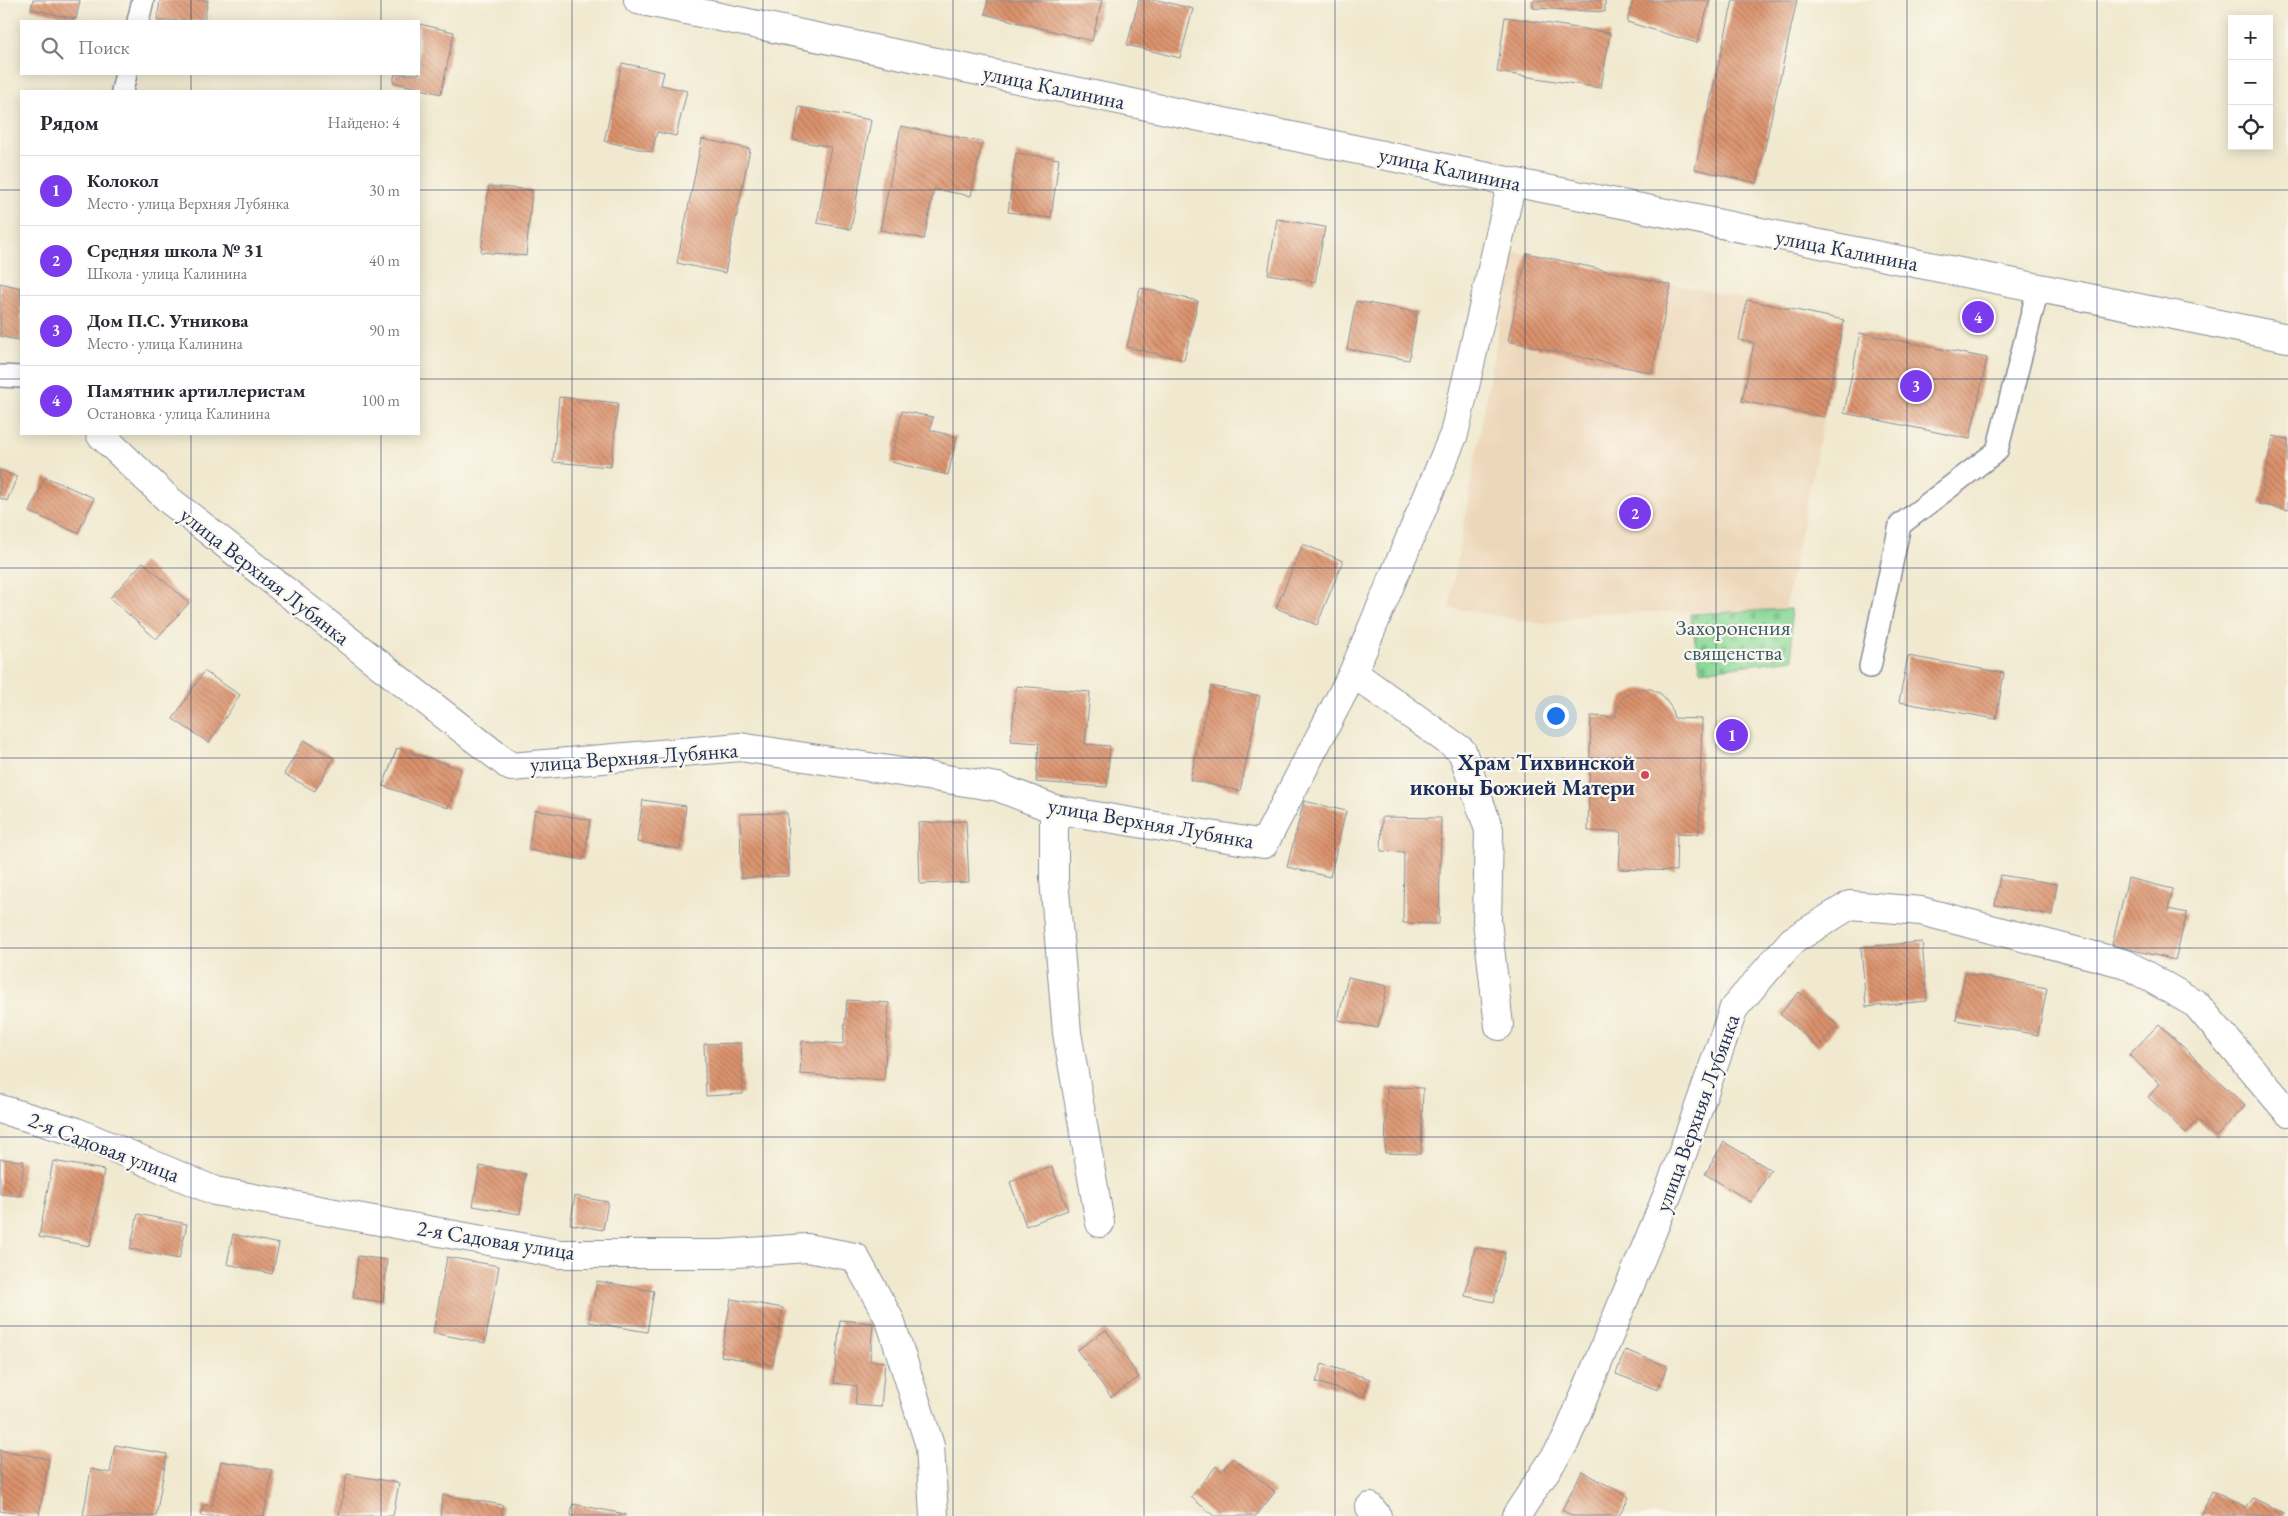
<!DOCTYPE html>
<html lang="ru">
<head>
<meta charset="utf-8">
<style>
  :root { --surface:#fff; --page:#f7f7f7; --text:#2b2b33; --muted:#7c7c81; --line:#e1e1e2; --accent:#7c3aed }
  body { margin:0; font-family:"EB Garamond",serif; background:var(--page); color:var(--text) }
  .controls { position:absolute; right:15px; top:15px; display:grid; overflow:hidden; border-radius:0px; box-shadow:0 2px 12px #0003 }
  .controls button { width:45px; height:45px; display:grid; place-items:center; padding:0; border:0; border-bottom:1px solid var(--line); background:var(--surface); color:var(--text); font:25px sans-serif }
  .you { position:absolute; left:1555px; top:715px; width:18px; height:18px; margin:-12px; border:4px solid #fff; border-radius:50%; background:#1a73e8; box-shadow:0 0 0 8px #1a73e833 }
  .badge { display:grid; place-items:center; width:32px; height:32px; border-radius:50%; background:var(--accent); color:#fff; font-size:16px; font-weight:700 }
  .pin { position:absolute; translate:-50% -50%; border:2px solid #fff; box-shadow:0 1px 5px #0006 }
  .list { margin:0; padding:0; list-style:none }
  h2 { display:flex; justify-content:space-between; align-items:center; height:65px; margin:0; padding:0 20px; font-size:21px }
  h2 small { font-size:16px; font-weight:400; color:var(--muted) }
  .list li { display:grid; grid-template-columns:32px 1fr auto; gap:15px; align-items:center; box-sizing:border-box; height:70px; padding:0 20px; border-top:1px solid var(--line) }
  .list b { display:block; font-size:19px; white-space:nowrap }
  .list p { margin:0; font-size:16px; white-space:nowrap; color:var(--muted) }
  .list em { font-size:16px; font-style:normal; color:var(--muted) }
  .icon { flex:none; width:28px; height:28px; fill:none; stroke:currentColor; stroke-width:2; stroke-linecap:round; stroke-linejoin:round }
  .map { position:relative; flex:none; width:2288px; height:1516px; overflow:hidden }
  .search { position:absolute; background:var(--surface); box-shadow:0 2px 12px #0003; left:20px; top:20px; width:400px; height:55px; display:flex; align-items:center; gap:12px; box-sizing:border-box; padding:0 18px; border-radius:0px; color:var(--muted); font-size:19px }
  .panel { position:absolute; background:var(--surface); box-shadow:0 2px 12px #0003; left:20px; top:90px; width:400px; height:345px; border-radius:0px }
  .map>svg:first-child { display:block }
  .built { fill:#edd7ba }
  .cemetery { fill:url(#cemetery-stones); stroke:#53847a }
  .building { fill:url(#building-back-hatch) }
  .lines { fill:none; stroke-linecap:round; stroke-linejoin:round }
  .service-casing { stroke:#868c96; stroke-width:24 }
  .minor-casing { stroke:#868c96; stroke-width:30 }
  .service { stroke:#fff; stroke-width:21 }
  .minor { stroke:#fff; stroke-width:28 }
  .grid { fill:none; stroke:#1b2f5e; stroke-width:1; stroke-opacity:0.55 }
  .poi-dot { fill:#d1495b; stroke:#fbf7ec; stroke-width:2 }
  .labels { text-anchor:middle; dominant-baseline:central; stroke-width:4.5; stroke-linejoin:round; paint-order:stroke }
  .street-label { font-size:22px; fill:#1b2f5e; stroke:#fbf7ec }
  .park-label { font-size:22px; fill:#375a6c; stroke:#fbf7ec }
  .poi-label { font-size:22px; font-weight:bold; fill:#1b2f5e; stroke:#fbf7ec; text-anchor:end }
</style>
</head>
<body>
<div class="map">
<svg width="2288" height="1516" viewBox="0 0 2288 1516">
  <defs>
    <pattern id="cemetery-stones" width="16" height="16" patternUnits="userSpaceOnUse" patternTransform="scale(1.25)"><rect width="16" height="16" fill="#8bd997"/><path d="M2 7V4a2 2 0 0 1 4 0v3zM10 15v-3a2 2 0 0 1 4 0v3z" fill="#77bb85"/></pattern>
    <pattern id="building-back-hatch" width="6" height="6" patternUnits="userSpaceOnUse" patternTransform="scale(1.25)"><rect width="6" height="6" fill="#db926c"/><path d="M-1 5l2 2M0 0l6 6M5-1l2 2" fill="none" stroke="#b1785c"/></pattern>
  </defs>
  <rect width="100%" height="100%" fill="#fbf7ec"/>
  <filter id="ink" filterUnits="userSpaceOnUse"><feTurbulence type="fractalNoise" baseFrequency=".02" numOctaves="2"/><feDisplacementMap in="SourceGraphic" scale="10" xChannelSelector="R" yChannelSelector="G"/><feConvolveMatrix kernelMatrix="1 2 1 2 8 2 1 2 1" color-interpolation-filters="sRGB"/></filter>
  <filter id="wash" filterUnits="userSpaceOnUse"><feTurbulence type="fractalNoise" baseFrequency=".0096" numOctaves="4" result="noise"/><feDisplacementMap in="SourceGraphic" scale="20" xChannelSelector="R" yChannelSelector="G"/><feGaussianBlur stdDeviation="1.12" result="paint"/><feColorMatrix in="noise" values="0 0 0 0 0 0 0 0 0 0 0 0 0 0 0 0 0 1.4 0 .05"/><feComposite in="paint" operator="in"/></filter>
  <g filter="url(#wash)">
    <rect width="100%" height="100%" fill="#f0e9cf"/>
    <polygon class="built" points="1512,251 1844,320 1785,610 1594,613 1544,624 1449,608"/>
    <polygon class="cemetery" points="1790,609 1793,659 1701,671 1690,614"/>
    <g id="blocks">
      <g class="building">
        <polygon points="33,0 80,0 76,19 31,9"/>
        <polygon points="160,0 208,0 204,21 157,21"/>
        <polygon points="988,0 1102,0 1092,41 985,14"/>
        <polygon points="1139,0 1158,0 1193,9 1180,58 1127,45"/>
        <polygon points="1533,0 1605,0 1605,12 1533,8"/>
        <polygon points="1633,0 1710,0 1697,43 1627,22"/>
        <polygon points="1733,0 1797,0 1757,183 1695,169"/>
        <polygon points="1505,17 1610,33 1601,88 1497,72"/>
        <polygon points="419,24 454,32 441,94 393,82 395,74 419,74"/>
        <polygon points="622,63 664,72 661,85 687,91 676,136 657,132 652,152 604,141"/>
        <polygon points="799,107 871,120 851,229 817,223 831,147 793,140"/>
        <polygon points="901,126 982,142 971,196 934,189 924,239 880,230"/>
        <polygon points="702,139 750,149 725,273 677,263"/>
        <polygon points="1016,153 1059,159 1051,218 1008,212"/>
        <polygon points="489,186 532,190 526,256 481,252"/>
        <polygon points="1277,219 1325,227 1315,282 1268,274"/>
        <polygon points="1527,253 1671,285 1652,373 1508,341"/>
        <polygon points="0,283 21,288 21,341 0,336"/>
        <polygon points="1140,288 1198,301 1184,360 1127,347"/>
        <polygon points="1747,300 1844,320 1824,417 1742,401 1754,343 1739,340"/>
        <polygon points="1356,301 1417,312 1409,360 1347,349"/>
        <polygon points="1860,333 1987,358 1970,439 1844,413"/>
        <polygon points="559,397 618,403 611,467 553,462"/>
        <polygon points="902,411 933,417 930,430 957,437 948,475 891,462"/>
        <polygon points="2273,436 2288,439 2288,510 2259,504"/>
        <polygon points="0,470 17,477 7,501 0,498"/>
        <polygon points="45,477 94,498 78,533 30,512"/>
        <polygon points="1303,544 1343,561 1317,625 1276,608"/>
        <polygon points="143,562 189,603 156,639 110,598"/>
        <polygon points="1908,656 2004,673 1996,719 1899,702"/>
        <polygon points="204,671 240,695 209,743 173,719"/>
        <polygon points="1016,686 1090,692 1085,744 1110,746 1107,787 1036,782 1039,743 1011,741"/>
        <polygon points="1211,686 1260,696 1240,791 1190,780"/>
        <polygon points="1639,689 1651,689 1661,694 1671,707 1674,718 1702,719 1699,834 1677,833 1676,871 1619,869 1621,832 1588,831 1591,716 1615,717 1618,706 1624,696"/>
        <polygon points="304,740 334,758 315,791 284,774"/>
        <polygon points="397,748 461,769 448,808 383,786"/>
        <polygon points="643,800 686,806 680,849 637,842"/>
        <polygon points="1304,801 1346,811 1330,877 1287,867"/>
        <polygon points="535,810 590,820 584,860 528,850"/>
        <polygon points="787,813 789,876 741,878 740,814"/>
        <polygon points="1382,817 1441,818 1439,924 1403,923 1404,852 1381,851"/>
        <polygon points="966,821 969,882 920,884 918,823"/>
        <polygon points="2000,875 2057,884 2052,915 1995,905"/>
        <polygon points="2128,878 2173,889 2168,909 2187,913 2175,960 2112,945"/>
        <polygon points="1922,942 1927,1001 1866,1007 1861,947"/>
        <polygon points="1965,973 2047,988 2038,1035 1956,1020"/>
        <polygon points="1348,977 1387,986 1378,1028 1338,1020"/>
        <polygon points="1799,992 1838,1025 1818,1047 1780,1014"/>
        <polygon points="847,1000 889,1003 884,1080 800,1074 802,1041 843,1044"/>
        <polygon points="2159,1024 2245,1106 2216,1137 2198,1120 2186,1133 2148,1097 2160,1084 2129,1055"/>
        <polygon points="741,1043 743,1094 706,1096 704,1044"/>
        <polygon points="1387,1087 1423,1088 1421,1154 1385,1153"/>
        <polygon points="1724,1142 1771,1170 1751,1202 1705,1174"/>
        <polygon points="0,1159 24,1161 20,1196 0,1194"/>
        <polygon points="53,1161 104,1170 90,1246 39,1237"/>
        <polygon points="480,1166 526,1174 520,1214 473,1206"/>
        <polygon points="1052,1167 1068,1210 1026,1226 1010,1182"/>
        <polygon points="575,1196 608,1202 603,1230 570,1224"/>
        <polygon points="138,1214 187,1224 179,1259 130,1249"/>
        <polygon points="233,1234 279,1244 272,1274 227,1264"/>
        <polygon points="1475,1247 1505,1253 1494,1302 1465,1296"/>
        <polygon points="358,1256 387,1260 383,1302 353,1298"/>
        <polygon points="447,1257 499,1266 485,1343 433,1333"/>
        <polygon points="597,1281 654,1291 647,1332 589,1322"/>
        <polygon points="731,1299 783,1308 773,1365 721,1356"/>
        <polygon points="840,1320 873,1323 870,1361 885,1362 881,1407 855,1405 857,1386 834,1383"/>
        <polygon points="1106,1330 1139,1377 1111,1397 1077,1350"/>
        <polygon points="1625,1350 1667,1366 1658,1390 1616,1374"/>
        <polygon points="1322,1364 1370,1379 1364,1397 1316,1382"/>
        <polygon points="115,1445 167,1454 156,1516 83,1516 91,1469 110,1473"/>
        <polygon points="0,1450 49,1459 39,1516 0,1511"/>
        <polygon points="1233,1458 1275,1492 1256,1516 1214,1516 1191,1497 1216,1466 1221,1471"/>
        <polygon points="221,1461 272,1470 264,1516 201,1516 203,1505 212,1506"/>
        <polygon points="1582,1471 1629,1497 1619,1516 1573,1516 1562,1510"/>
        <polygon points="347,1474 399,1483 393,1516 339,1516"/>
        <polygon points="2212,1491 2247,1508 2253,1498 2284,1513 2283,1516 2200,1516"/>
        <polygon points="443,1495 503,1505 501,1516 440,1516"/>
        <polygon points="573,1504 625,1514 625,1516 571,1516"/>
      </g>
    </g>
  </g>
  <g filter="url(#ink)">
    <use href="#blocks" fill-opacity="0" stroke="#868c96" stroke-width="1"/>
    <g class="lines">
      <defs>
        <g id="service">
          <polyline points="138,21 143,0"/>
          <polyline points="122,91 126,74"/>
          <polyline points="0,376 21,377"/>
          <polyline points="1870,667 1900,525 1997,451 2038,289"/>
        </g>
        <g id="minor">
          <polyline points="638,0 1512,182 2288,338"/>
          <polyline points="100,434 169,500 511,767 740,747 998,787 1054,809 1264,844 1353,673"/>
          <polyline points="1054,809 1054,879 1067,1033 1100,1223"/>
          <polyline points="1499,1026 1487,921 1489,830 1462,751 1353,673 1454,434 1512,182"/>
          <polyline points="0,1109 74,1131 215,1191 559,1254 722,1254 807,1248 855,1257 890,1320 930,1446 934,1516"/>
          <polyline points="1370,1507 1377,1516"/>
          <polyline points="1516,1516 1565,1442 1669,1191 1734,1008 1792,941 1850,905 1921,911 2126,964 2196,1004 2288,1112"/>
        </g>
      </defs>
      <use href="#service" class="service-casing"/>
      <use href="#minor" class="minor-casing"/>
      <use href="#service" class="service"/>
      <use href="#minor" class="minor"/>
    </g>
  </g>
  <path class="grid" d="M 191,0 L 191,21M 381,0 L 381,21M 572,0 L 572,1516M 763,0 L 763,1516M 953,0 L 953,1516M 1144,0 L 1144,1516M 1335,0 L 1335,1516M 1525,0 L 1525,1516M 1716,0 L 1716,1516M 1907,0 L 1907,1516M 2097,0 L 2097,1516M 191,74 L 191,91M 381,74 L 381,91M 0,190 L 21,190M 419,190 L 2288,190M 0,379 L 21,379M 419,379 L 2288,379M 191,434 L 191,1516M 381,434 L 381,1516M 0,568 L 2288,568M 0,758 L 2288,758M 0,948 L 2288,948M 0,1137 L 2288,1137M 0,1326 L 2288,1326"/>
  <circle class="poi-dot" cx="1645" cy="775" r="5"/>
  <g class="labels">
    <g class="street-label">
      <text transform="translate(1054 87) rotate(12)">улица Калинина</text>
      <text transform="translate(1450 169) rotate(12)">улица Калинина</text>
      <text transform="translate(1847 250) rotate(11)">улица Калинина</text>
      <text transform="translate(265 576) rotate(38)">улица Верхняя Лубянка</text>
      <text transform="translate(634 757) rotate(-4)">улица Верхняя Лубянка</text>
      <text transform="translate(1151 823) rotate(10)">улица Верхняя Лубянка</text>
      <text transform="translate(1697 1113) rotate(-70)">улица Верхняя Лубянка</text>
      <text transform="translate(104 1147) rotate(21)">2-я Садовая улица</text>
      <text transform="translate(496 1240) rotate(9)">2-я Садовая улица</text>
    </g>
    <g class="park-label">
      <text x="1733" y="627">Захоронения<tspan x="1733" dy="25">священства</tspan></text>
    </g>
    <g class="poi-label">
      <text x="1635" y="762">Храм Тихвинской<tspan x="1635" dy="25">иконы Божией Матери</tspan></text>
    </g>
  </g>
</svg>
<div class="controls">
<button>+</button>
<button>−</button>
<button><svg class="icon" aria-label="locate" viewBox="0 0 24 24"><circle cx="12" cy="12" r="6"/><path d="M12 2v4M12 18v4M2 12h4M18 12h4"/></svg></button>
</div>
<div class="you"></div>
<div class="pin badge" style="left:1732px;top:735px">1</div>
<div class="pin badge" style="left:1635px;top:513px">2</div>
<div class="pin badge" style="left:1916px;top:386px">3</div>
<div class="pin badge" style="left:1978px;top:317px">4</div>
<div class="search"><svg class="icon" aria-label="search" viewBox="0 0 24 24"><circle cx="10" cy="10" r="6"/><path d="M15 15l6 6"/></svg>Поиск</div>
<section class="panel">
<h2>Рядом<small>Найдено: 4</small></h2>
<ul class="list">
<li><span class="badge">1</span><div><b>Колокол</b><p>Место · улица Верхняя Лубянка</p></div><em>30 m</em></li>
<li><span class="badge">2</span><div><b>Средняя школа № 31</b><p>Школа · улица Калинина</p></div><em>40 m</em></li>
<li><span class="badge">3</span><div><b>Дом П.С. Утникова</b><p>Место · улица Калинина</p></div><em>90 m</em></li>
<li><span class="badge">4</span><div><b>Памятник артиллеристам</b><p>Остановка · улица Калинина</p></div><em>100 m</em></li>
</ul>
</section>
</div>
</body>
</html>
